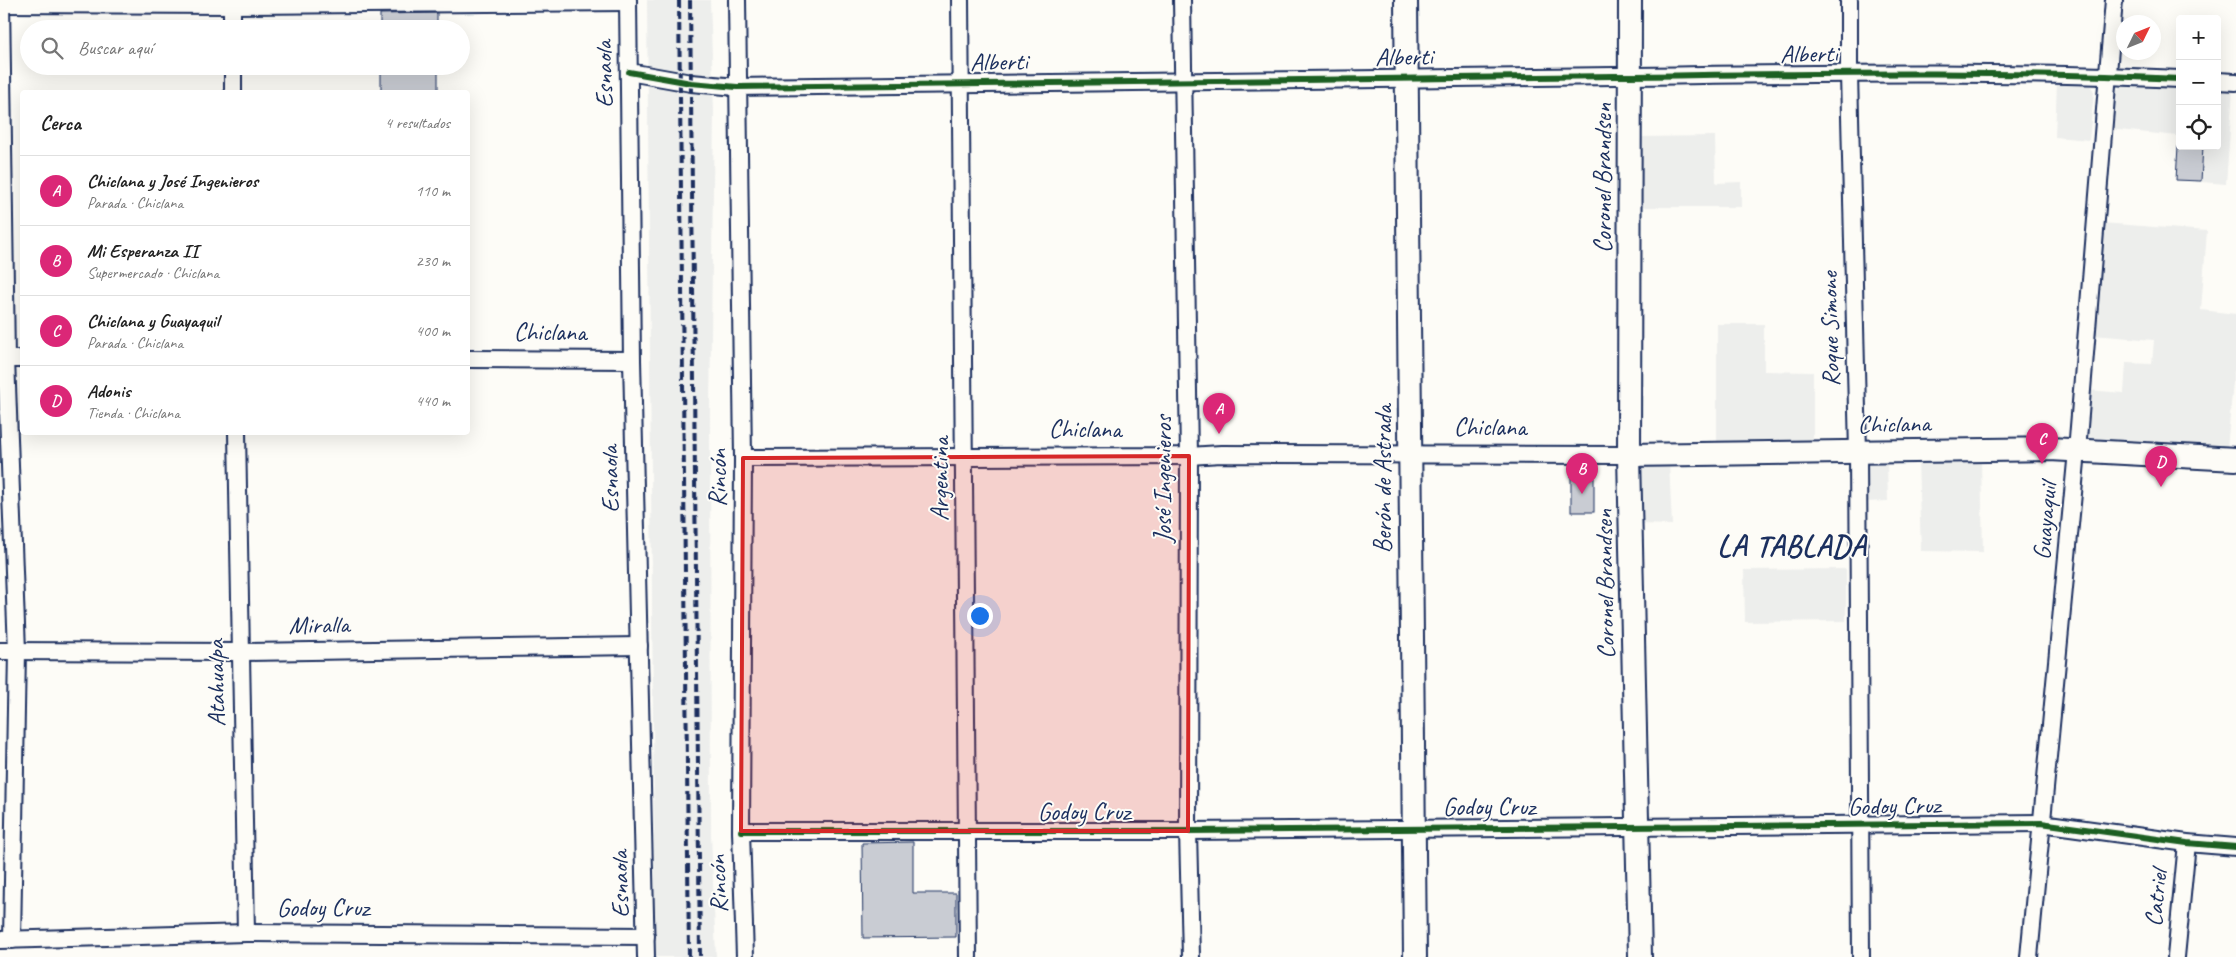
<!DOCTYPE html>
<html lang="es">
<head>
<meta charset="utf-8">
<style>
  :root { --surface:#fff; --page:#f2f2f2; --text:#222; --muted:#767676; --line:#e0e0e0; --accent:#db2777 }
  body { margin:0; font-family:Caveat,sans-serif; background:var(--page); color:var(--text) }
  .controls { position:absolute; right:15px; top:15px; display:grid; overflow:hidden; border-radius:5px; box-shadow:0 5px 20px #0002 }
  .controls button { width:45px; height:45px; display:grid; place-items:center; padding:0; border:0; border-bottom:1px solid var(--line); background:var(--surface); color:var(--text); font:25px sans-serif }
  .compass { position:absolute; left:2116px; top:15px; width:45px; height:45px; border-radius:50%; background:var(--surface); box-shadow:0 5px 20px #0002; rotate:47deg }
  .you { position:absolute; left:979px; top:615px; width:18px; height:18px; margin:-12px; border:4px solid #fff; border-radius:50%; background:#1a73e8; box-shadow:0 0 0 8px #1a73e833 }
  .badge { display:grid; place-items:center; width:32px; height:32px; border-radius:50%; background:var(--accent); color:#fff; font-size:16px; font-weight:700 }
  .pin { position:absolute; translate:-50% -41px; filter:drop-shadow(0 1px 2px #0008) }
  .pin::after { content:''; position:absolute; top:26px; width:18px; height:15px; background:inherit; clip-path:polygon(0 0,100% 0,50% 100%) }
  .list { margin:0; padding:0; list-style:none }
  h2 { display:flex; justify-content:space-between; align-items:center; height:65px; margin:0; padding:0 20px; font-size:21px }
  h2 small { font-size:16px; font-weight:400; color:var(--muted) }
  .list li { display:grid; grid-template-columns:32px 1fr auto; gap:15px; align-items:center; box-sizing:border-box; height:70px; padding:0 20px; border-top:1px solid var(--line) }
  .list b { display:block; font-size:19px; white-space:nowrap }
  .list p { margin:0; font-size:16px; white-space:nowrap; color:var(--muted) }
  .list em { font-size:16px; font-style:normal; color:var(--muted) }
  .icon { flex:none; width:28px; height:28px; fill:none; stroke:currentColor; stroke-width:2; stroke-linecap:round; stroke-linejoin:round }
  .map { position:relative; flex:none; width:2236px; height:957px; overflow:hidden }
  .search { position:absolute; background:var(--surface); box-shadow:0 5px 20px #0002; left:20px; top:20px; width:450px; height:55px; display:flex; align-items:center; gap:12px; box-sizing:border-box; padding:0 18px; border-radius:28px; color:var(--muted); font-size:19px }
  .panel { position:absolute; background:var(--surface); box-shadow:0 5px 20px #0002; left:20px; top:90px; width:450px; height:345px; border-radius:5px }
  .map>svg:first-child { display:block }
  .built { fill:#edeeec }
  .building { fill:#c9ccd3; stroke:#1b2f5e }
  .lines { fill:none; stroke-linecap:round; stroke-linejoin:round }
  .street-casing { stroke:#1b2f5e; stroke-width:20 }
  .secondary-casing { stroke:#1b2f5e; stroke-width:26 }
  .street { stroke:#fdfcf7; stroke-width:16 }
  .secondary { stroke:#fdfcf7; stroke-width:22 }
  .rail { stroke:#1b2f5e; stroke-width:4; stroke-dasharray:8 4; stroke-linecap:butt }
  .cycleway-casing { stroke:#fdfcf7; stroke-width:9 }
  .cycleway { stroke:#1b5e20; stroke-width:6 }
  .marked { fill:#d62828; fill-opacity:0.2; stroke:#d62828; stroke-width:4; stroke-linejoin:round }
  .labels { text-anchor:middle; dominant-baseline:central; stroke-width:4; stroke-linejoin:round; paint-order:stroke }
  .street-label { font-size:25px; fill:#1b2f5e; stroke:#fdfcf7 }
  .district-label { font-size:30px; font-weight:bold; letter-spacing:1px; fill:#1b2f5e; stroke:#fdfcf7 }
</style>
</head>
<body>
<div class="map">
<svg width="2236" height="957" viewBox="0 0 2236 957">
  <rect width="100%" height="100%" fill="#fdfcf7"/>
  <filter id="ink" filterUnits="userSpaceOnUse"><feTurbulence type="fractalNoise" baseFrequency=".02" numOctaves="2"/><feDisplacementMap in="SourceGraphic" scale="10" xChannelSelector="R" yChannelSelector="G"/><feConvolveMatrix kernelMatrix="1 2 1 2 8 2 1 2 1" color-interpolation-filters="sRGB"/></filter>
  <g filter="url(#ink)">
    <g class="built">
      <polygon points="647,0 710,0 714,112 710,412 711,833 716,957 655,957"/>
      <polygon points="2057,81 2085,81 2092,88 2094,92 2089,140 2055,137"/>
      <polygon points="2123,87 2180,88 2180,146 2217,146 2217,89 2233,90 2226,184 2176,180 2178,136 2109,129 2112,94 2116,90"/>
      <polygon points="1715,136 1716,183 1741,182 1741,207 1635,207 1634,137"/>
      <polygon points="2102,223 2207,231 2201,310 2236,314 2236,371 2234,371 2227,449 2092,442 2085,432 2088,390 2124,393 2126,363 2152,364 2154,340 2093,335"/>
      <polygon points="1717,324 1764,324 1764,371 1813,372 1813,444 1717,444"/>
      <polygon points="1981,459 1983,552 1921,551 1918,460"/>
      <polygon points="1887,460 1888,501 1864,502 1866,465 1869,461"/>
      <polygon points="1669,462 1672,525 1639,524 1639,472 1645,464"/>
      <polygon points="1846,569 1846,621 1745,622 1744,570"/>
    </g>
    <g class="building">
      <polygon points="437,13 437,29 380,29 380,14"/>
      <rect x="381" y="66" width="57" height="26"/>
      <polygon points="2178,146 2203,146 2201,181 2176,180"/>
      <rect x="1571" y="476" width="23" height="36"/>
      <polygon points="913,842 913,893 956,893 956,937 863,938 862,843"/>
    </g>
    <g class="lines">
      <defs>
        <g id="street">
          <polyline points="1,0 6,359 17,651 12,940"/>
          <polyline points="232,0 232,29"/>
          <polyline points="628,0 632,360 646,957"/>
          <polyline points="737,0 743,458 741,831 745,957"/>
          <polyline points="960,0 968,957"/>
          <polyline points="1182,0 1189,456 1188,831 1191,957"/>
          <polyline points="1849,0 1849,74 1858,452 1861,957"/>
          <polyline points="0,4 232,5 628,2"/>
          <polyline points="233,66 233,92"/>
          <path d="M 629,72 L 691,83 L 737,87 C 1030,82 1322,78 1614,76 C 1803,74 1992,70 2180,79"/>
          <polyline points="2217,81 2236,82"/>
          <polyline points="0,359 22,359"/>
          <polyline points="468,359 632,360"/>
          <polyline points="237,432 246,933"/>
          <polyline points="743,458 1189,456 1221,454 1629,455"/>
          <polyline points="0,651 240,652 639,646"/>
          <polyline points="741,831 1188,831 2041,823 2187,843 2236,847"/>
          <polyline points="0,940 246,933 646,936"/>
          <polyline points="2029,957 2077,451 2114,0"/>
          <polyline points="2176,957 2187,843"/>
        </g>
        <g id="secondary">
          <polyline points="1406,0 1415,957"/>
          <polyline points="1630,0 1629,455 1640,957"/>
          <polyline points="1629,455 2050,449 2236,459"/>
        </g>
      </defs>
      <use href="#street" class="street-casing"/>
      <use href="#secondary" class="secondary-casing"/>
      <use href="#street" class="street"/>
      <use href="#secondary" class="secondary"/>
      <g class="rail">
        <polyline points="679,0 689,957"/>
        <polyline points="690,0 700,957"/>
      </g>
      <defs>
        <g id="cycleway">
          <path d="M 629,72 L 691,83 L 737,87 C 1030,82 1322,78 1614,76 C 1803,74 1992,70 2180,79"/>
          <polyline points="741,831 1188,831 2041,823 2187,843 2236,847"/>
        </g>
      </defs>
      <use href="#cycleway" class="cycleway-casing"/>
      <use href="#cycleway" class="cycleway"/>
    </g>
  </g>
  <path class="marked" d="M 1189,456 L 1188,831 L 741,831 L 743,458 Z"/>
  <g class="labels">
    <g class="street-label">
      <text transform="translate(1809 54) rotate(-1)">Alberti</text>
      <text transform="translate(1404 57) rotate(-1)">Alberti</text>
      <text transform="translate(999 62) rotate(-1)">Alberti</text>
      <text transform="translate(604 74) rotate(-91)">Esnaola</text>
      <text transform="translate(1603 178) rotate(-90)">Coronel Brandsen</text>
      <text transform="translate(1830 329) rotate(-91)">Roque Simone</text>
      <text x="550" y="332">Chiclana</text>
      <text transform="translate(1894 424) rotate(-1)">Chiclana</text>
      <text x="1490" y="427">Chiclana</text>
      <text x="1085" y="429">Chiclana</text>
      <text transform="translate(718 478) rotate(-90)">Rincón</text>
      <text transform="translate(610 479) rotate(-91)">Esnaola</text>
      <text transform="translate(940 479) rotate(-90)">Argentina</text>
      <text transform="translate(1163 479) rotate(-90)">José Ingenieros</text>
      <text transform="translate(1383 479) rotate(-90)">Berón de Astrada</text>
      <text transform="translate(2045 521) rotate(-85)">Guayaquil</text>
      <text transform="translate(1605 584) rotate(-91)">Coronel Brandsen</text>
      <text transform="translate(319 625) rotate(-1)">Miralla</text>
      <text transform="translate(216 683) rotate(-91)">Atahualpa</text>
      <text transform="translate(1894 806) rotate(-1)">Godoy Cruz</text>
      <text x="1489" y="807">Godoy Cruz</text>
      <text x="1084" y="812">Godoy Cruz</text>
      <text transform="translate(620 884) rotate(-91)">Esnaola</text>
      <text transform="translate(718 884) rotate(-92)">Rincón</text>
      <text transform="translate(2156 898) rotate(-84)">Catriel</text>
      <text x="323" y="908">Godoy Cruz</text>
    </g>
    <g class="district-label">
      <text x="1792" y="546">LA TABLADA</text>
    </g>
  </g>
</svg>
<div class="controls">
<button>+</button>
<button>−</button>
<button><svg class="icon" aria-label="locate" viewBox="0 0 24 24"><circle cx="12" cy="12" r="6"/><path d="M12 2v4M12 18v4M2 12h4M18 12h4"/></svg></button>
</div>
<svg class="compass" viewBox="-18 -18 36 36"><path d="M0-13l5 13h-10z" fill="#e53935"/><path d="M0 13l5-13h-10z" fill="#767676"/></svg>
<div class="you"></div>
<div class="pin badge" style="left:1219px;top:434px">A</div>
<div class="pin badge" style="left:1582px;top:494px">B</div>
<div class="pin badge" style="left:2042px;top:464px">C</div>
<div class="pin badge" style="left:2161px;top:487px">D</div>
<div class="search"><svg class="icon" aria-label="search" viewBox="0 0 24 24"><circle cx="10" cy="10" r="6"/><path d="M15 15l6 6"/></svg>Buscar aquí</div>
<section class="panel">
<h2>Cerca<small>4 resultados</small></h2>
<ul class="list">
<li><span class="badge">A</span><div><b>Chiclana y José Ingenieros</b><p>Parada · Chiclana</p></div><em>110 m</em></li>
<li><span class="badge">B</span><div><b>Mi Esperanza II</b><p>Supermercado · Chiclana</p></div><em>230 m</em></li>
<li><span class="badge">C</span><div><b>Chiclana y Guayaquil</b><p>Parada · Chiclana</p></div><em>400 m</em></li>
<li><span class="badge">D</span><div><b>Adonis</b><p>Tienda · Chiclana</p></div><em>440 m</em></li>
</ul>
</section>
</div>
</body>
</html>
